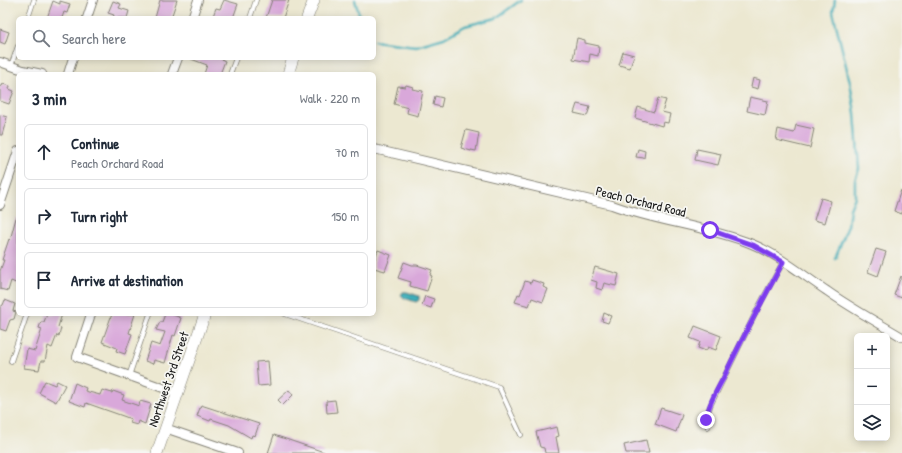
<!DOCTYPE html>
<html lang="en">
<head>
<meta charset="utf-8">
<style>
  :root { --surface:#fff; --page:#f2f2f3; --text:#1f2937; --muted:#747a83; --line:#e0e1e3 }
  body { margin:0; font-family:"Patrick Hand",sans-serif; background:var(--page); color:var(--text) }
  .controls { position:absolute; right:12px; bottom:12px; display:grid; overflow:hidden; border-radius:6px; box-shadow:0 2px 10px #0003 }
  .controls button { width:36px; height:36px; display:grid; place-items:center; padding:0; border:0; border-bottom:1px solid var(--line); background:var(--surface); color:var(--text); font:20px sans-serif }
  .stop { position:absolute; width:12px; height:12px; margin:-9px; border:3px solid #7c3aed; border-radius:50%; background:#fff }
  .stop.end { background:#7c3aed; border-color:#fff; box-shadow:0 1px 4px #0008 }
  .list { margin:0; padding:0; list-style:none }
  h2 { display:flex; justify-content:space-between; align-items:center; height:52px; margin:0; padding:0 16px; font-size:17px }
  h2 small { font-size:13px; font-weight:400; color:var(--muted) }
  .list li { display:grid; grid-template-columns:26px 1fr auto; gap:12px; align-items:center; box-sizing:border-box; height:56px; margin:0 8px 8px; padding:0 8px; border:1px solid var(--line); border-radius:6px }
  .list b { display:block; font-size:15px; white-space:nowrap }
  .list p { margin:0; font-size:13px; white-space:nowrap; color:var(--muted) }
  .list em { font-size:13px; font-style:normal; color:var(--muted) }
  .icon { flex:none; width:22px; height:22px; fill:none; stroke:currentColor; stroke-width:2; stroke-linecap:round; stroke-linejoin:round }
  .map { position:relative; flex:none; width:902px; height:453px; overflow:hidden }
  .search { position:absolute; background:var(--surface); box-shadow:0 2px 10px #0003; left:16px; top:16px; width:360px; height:44px; display:flex; align-items:center; gap:10px; box-sizing:border-box; padding:0 14px; border-radius:6px; color:var(--muted); font-size:15px }
  .panel { position:absolute; background:var(--surface); box-shadow:0 2px 10px #0003; left:16px; top:72px; width:360px; height:244px; border-radius:6px }
  .map>svg:first-child { display:block }
  .water { fill:#3cacb7; stroke:#2c646a }
  .lines { fill:none; stroke-linecap:round; stroke-linejoin:round }
  .stream { stroke:#3cacb7; stroke-width:2.5 }
  .building { fill:#d9a8da }
  .lane-casing { stroke:#848276; stroke-width:5.5 }
  .street-casing { stroke:#848276; stroke-width:10 }
  .secondary-casing { stroke:#848276; stroke-width:12 }
  .lane { stroke:#fff; stroke-width:4 }
  .street { stroke:#fff; stroke-width:8 }
  .secondary { stroke:#fff; stroke-width:11 }
  .route { stroke:#7c3aed; stroke-width:5 }
  .labels { text-anchor:middle; dominant-baseline:central; stroke-width:3.5; stroke-linejoin:round; paint-order:stroke }
  .street-label { font-size:13px; fill:#1c1c1c; stroke:#f6f6f2 }
</style>
</head>
<body>
<div class="map">
<svg width="902" height="453" viewBox="0 0 902 453">
  <rect width="100%" height="100%" fill="#f6f6f2"/>
  <filter id="ink" filterUnits="userSpaceOnUse"><feTurbulence type="fractalNoise" baseFrequency=".025" numOctaves="2"/><feDisplacementMap in="SourceGraphic" scale="8" xChannelSelector="R" yChannelSelector="G"/><feConvolveMatrix kernelMatrix="1 2 1 2 8 2 1 2 1" color-interpolation-filters="sRGB"/></filter>
  <filter id="wash" filterUnits="userSpaceOnUse"><feTurbulence type="fractalNoise" baseFrequency=".012" numOctaves="4" result="noise"/><feDisplacementMap in="SourceGraphic" scale="16" xChannelSelector="R" yChannelSelector="G"/><feGaussianBlur stdDeviation="0.9" result="paint"/><feColorMatrix in="noise" values="0 0 0 0 0 0 0 0 0 0 0 0 0 0 0 0 0 1.4 0 .05"/><feComposite in="paint" operator="in"/></filter>
  <g filter="url(#wash)">
    <rect width="100%" height="100%" fill="#ece8d1"/>
    <polygon class="water" points="403,292 407,292 419,296 419,300 416,302 404,298 401,295"/>
    <g class="lines">
      <g class="stream">
        <polyline points="355,0 360,18"/>
        <polyline points="374,41 416,46 444,38 465,26 496,18 521,0"/>
        <polyline points="835,258 848,226 850,209 855,197 855,180 859,169 855,113 850,82 833,12 835,0"/>
      </g>
    </g>
    <g id="blocks">
      <g class="building">
        <polygon points="160,0 177,0 171,18 155,18"/>
        <polygon points="224,0 238,4 233,18 220,18 213,16 216,8 220,9"/>
        <polygon points="272,0 289,0 283,18 266,18"/>
        <polygon points="53,1 60,4 60,1 70,4 67,13 64,12 62,18 47,18"/>
        <polygon points="113,1 121,4 119,8 129,11 127,18 113,18 114,15 108,13"/>
        <polygon points="0,29 9,32 5,44 0,42"/>
        <polygon points="577,38 585,40 585,43 599,46 598,56 590,54 589,62 573,59"/>
        <polygon points="623,52 634,55 630,68 619,65"/>
        <polygon points="191,58 221,58 221,59 225,61 220,74 204,74 207,65 191,59"/>
        <polygon points="753,78 760,80 758,89 751,87"/>
        <polygon points="3,84 10,86 9,89 14,91 9,104 0,101 0,86 2,86"/>
        <polygon points="406,85 413,87 412,89 423,91 418,116 407,113 408,108 394,104 398,86 405,87"/>
        <polygon points="435,96 443,98 441,107 433,105"/>
        <polygon points="750,97 768,101 765,115 747,111"/>
        <polygon points="658,98 666,100 662,112 670,114 668,123 663,122 662,126 635,118 638,107 654,112"/>
        <polygon points="577,104 590,107 587,116 574,113"/>
        <polygon points="0,115 7,117 2,135 0,135"/>
        <polygon points="796,125 814,129 810,148 776,140 778,129 794,133"/>
        <polygon points="466,130 479,133 476,151 471,150 471,151 461,148"/>
        <polygon points="638,149 645,151 644,158 636,157"/>
        <polygon points="697,149 721,154 718,165 695,160"/>
        <polygon points="901,190 902,191 902,214 894,211"/>
        <polygon points="821,198 831,201 825,223 814,220"/>
        <polygon points="16,218 18,218 18,284 11,281 8,291 0,289 0,271 4,260 2,260 9,239 10,240"/>
        <polygon points="876,249 886,252 878,276 868,272"/>
        <polygon points="378,250 391,255 385,271 374,268 374,261"/>
        <polygon points="404,262 412,265 417,265 432,270 430,275 432,276 427,291 410,286 411,282 398,278"/>
        <polygon points="595,267 619,274 616,286 604,283 602,290 596,288 597,282 591,280"/>
        <polygon points="901,276 902,277 902,298 894,295"/>
        <polygon points="532,280 544,284 543,287 548,289 543,302 532,298 529,306 515,302 518,294 520,295 525,281 531,283"/>
        <polygon points="425,296 434,299 431,308 422,305"/>
        <polygon points="5,300 15,304 13,311 16,312 14,319 10,320 6,331 0,329 0,307 3,305"/>
        <polygon points="604,313 611,316 608,323 602,321"/>
        <polygon points="47,314 62,314 58,327 61,328 59,336 57,335 52,348 48,346 45,361 41,361 39,370 24,368 27,349 35,351 42,329 39,328 41,322 44,322"/>
        <polygon points="112,314 135,314 129,333 132,334 125,354 116,351 117,348 102,342"/>
        <polygon points="165,314 171,314 181,318 175,336 173,335 165,363 154,360 153,364 145,361 151,343 160,346 165,332 156,330 160,322 162,322"/>
        <polygon points="695,326 721,336 716,350 708,347 706,351 698,348 700,342 690,338"/>
        <polygon points="268,361 270,385 258,386 256,362"/>
        <polygon points="45,381 55,385 57,381 65,385 56,402 39,393"/>
        <polygon points="75,383 86,388 85,391 100,395 102,390 112,393 113,391 124,395 122,400 139,406 140,401 151,404 145,424 138,421 137,425 130,423 131,419 123,416 86,403 85,407 69,401"/>
        <polygon points="289,390 293,395 283,405 278,400"/>
        <polygon points="335,400 337,412 327,413 326,401"/>
        <polygon points="201,405 259,424 255,436 252,435 251,438 229,425 211,419 210,421 197,416"/>
        <polygon points="661,408 682,415 676,432 655,424"/>
        <polygon points="557,427 559,436 556,437 559,453 545,453 544,448 540,447 536,432"/>
        <polygon points="274,435 324,452 324,453 268,453"/>
        <polygon points="646,440 649,453 626,453 624,445"/>
      </g>
    </g>
  </g>
  <g filter="url(#ink)">
    <use href="#blocks" fill-opacity="0" stroke="#848276" stroke-width="1"/>
    <g class="lines">
      <defs>
        <g id="lane">
          <polyline points="28,18 34,0"/>
          <polyline points="250,18 256,0"/>
          <polyline points="11,66 18,46"/>
          <polyline points="230,74 236,58"/>
          <polyline points="285,314 499,387 521,435"/>
          <polyline points="11,361 27,314"/>
          <polyline points="129,376 150,314"/>
          <path d="M 708,427 C 705,419 708,412 711,404 L 759,306 L 783,262"/>
        </g>
        <g id="street">
          <polyline points="87,18 93,0"/>
          <polyline points="192,18 198,0"/>
          <polyline points="0,62 23,70 42,74"/>
          <polyline points="68,74 73,58"/>
          <polyline points="172,74 178,58"/>
          <path d="M 374,149 L 612,205 C 658,222 707,226 752,244 C 779,255 803,275 827,291 C 851,308 877,322 902,337"/>
          <polyline points="0,205 18,151"/>
          <polyline points="91,314 77,357 177,393"/>
          <polyline points="165,428 238,453"/>
        </g>
        <g id="secondary">
          <polyline points="307,18 314,0"/>
          <polyline points="288,74 293,58"/>
          <polyline points="157,453 205,314"/>
        </g>
      </defs>
      <use href="#lane" class="lane-casing"/>
      <use href="#street" class="street-casing"/>
      <use href="#secondary" class="secondary-casing"/>
      <use href="#lane" class="lane"/>
      <use href="#street" class="street"/>
      <use href="#secondary" class="secondary"/>
    </g>
  </g>
  <g class="lines" filter="url(#ink)">
    <path class="route" d="M 706,420 C 708,405 717,390 724,377 C 742,338 763,300 783,262 L 753,245 L 710,230"/>
  </g>
  <g class="labels">
    <g class="street-label">
      <text transform="translate(641 201) rotate(14)">Peach Orchard Road</text>
      <text transform="translate(168 379) rotate(-71)">Northwest 3rd Street</text>
    </g>
  </g>
</svg>
<div class="controls">
<button>+</button>
<button>−</button>
<button><svg class="icon" aria-label="layers" viewBox="0 0 24 24"><path d="M12 4l9 5-9 5-9-5zM3 14l9 5 9-5"/></svg></button>
</div>
<div class="stop" style="left:710px;top:230px"></div>
<div class="stop end" style="left:706px;top:420px"></div>
<div class="search"><svg class="icon" aria-label="search" viewBox="0 0 24 24"><circle cx="10" cy="10" r="6"/><path d="M15 15l6 6"/></svg>Search here</div>
<section class="panel">
<h2>3 min<small>Walk · 220 m</small></h2>
<ul class="list">
<li><svg class="icon" aria-label="ahead" viewBox="0 0 24 24"><path d="M12 20V5M6 11l6-6 6 6"/></svg><div><b>Continue</b><p>Peach Orchard Road</p></div><em>70 m</em></li>
<li><svg class="icon" aria-label="right" viewBox="0 0 24 24"><path d="M7 20v-9h11M14 6l5 5-5 5"/></svg><div><b>Turn right</b></div><em>150 m</em></li>
<li><svg class="icon" aria-label="arrive" viewBox="0 0 24 24"><path d="M6 21V4h12l-3 4 3 4H6"/></svg><div><b>Arrive at destination</b></div></li>
</ul>
</section>
</div>
</body>
</html>
